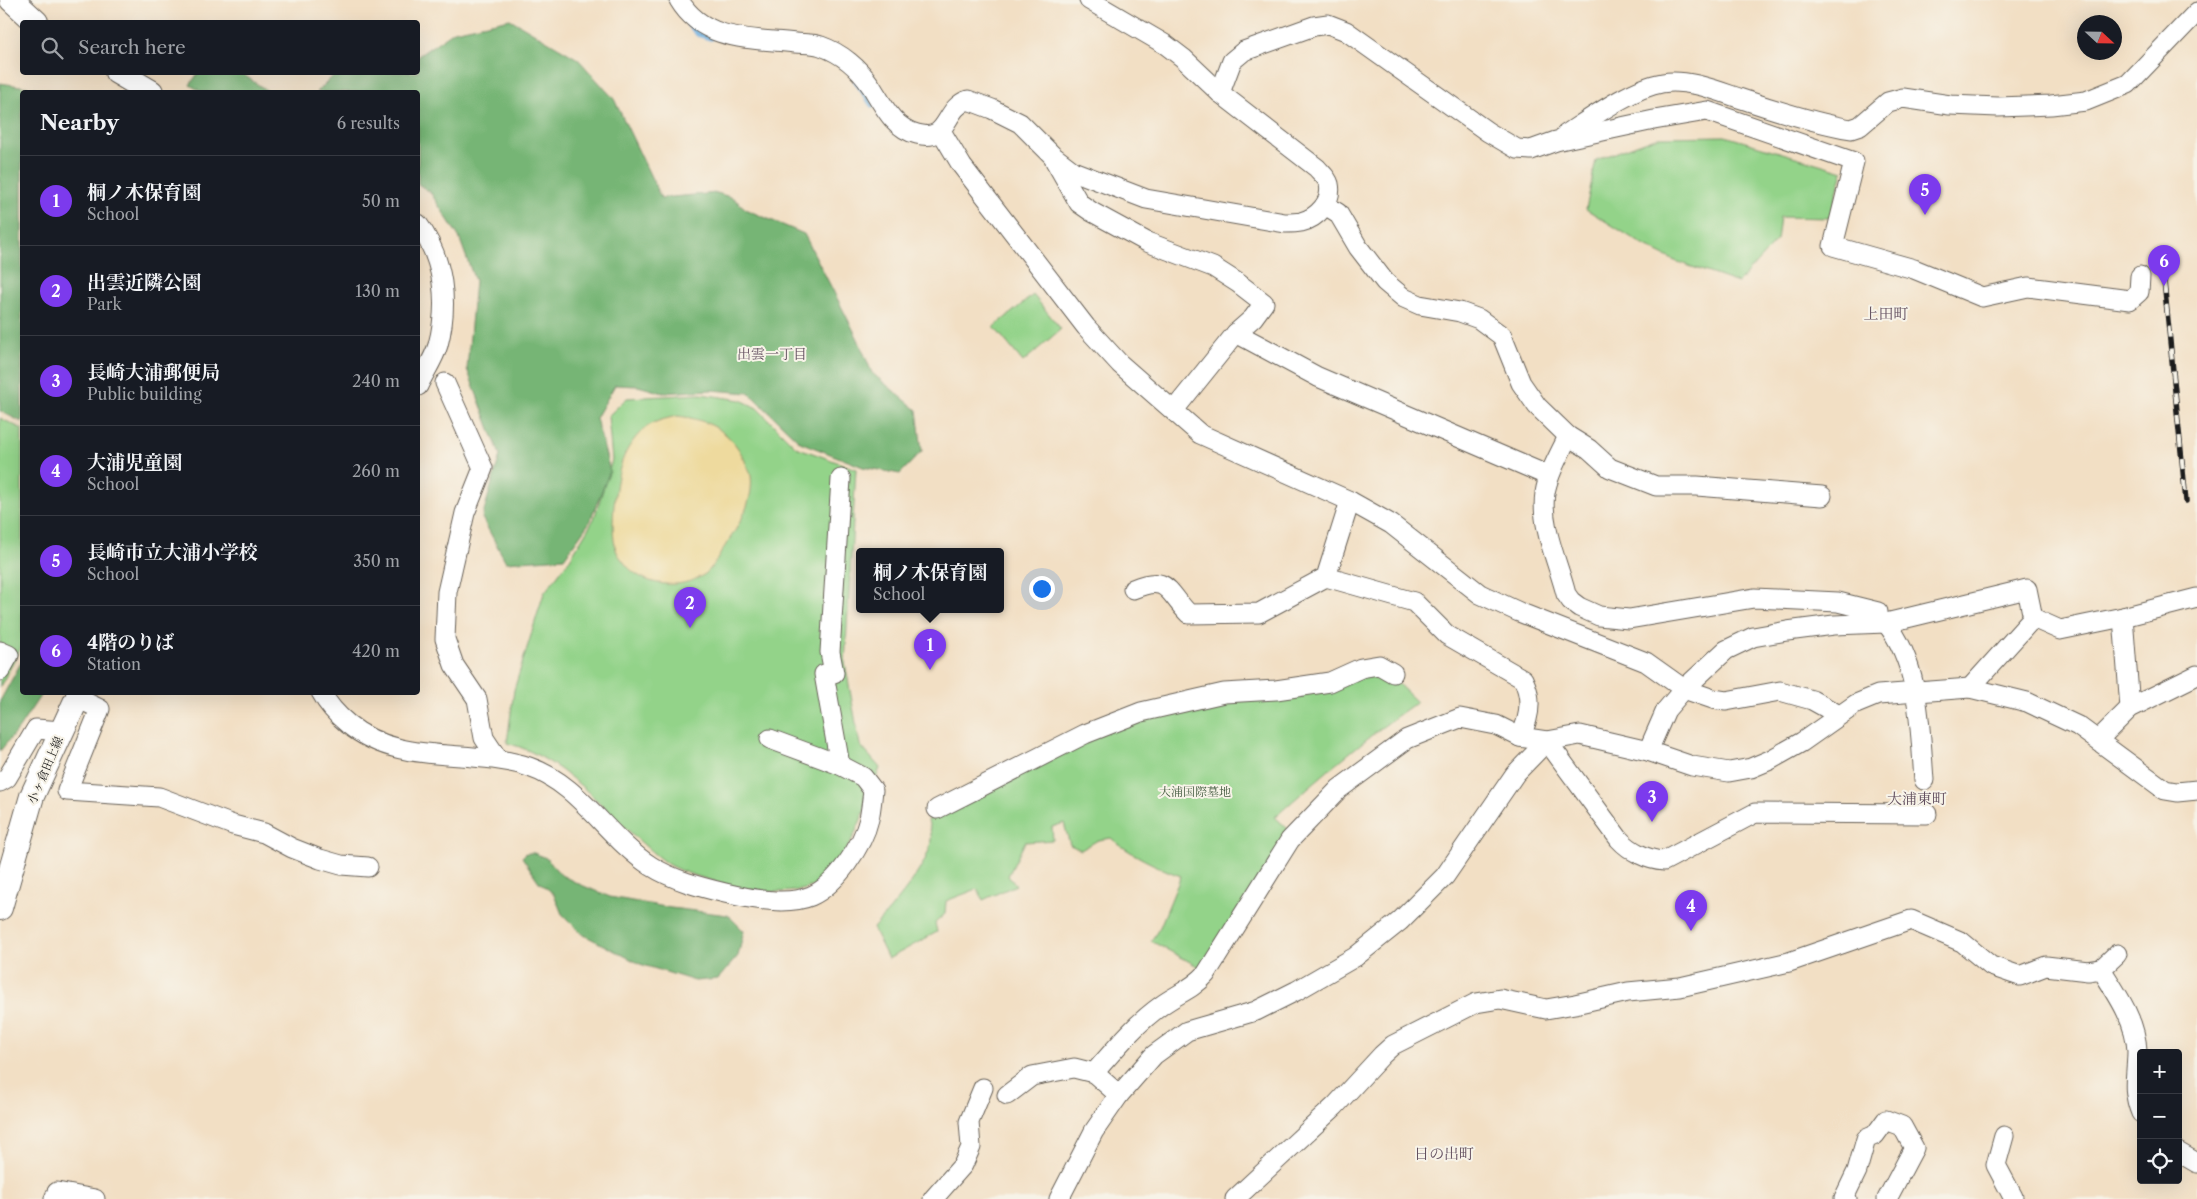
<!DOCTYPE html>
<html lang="en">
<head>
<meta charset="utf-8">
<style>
  :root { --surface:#171b24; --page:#20242c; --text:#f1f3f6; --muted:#9ea1a6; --line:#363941; --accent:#7c3aed }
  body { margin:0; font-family:"Libre Caslon Text","Noto Serif JP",serif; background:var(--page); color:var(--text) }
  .controls { position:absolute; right:15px; bottom:15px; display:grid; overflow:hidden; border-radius:5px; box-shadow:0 5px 20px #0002 }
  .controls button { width:45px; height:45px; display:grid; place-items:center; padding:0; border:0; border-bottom:1px solid var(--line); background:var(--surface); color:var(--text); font:25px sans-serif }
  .compass { position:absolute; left:2077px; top:15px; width:45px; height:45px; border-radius:50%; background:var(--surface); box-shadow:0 5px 20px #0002; rotate:112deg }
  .you { position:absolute; left:1041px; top:588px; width:18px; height:18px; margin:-12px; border:4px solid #fff; border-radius:50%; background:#1a73e8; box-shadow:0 0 0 8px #1a73e833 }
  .badge { display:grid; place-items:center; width:32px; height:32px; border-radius:50%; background:var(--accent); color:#fff; font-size:16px; font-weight:700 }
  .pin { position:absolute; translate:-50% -41px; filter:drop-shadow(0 1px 2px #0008) }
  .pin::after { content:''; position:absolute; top:26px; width:18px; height:15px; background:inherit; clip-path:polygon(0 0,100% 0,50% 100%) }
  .popup { position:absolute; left:856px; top:548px; width:148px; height:65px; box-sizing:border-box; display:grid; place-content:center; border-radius:5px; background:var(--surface); filter:drop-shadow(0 1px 4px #0005); font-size:16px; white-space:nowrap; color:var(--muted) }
  .popup b { font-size:19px; color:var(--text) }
  .popup::after { content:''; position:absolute; left:50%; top:100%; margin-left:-10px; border:10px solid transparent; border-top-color:var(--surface) }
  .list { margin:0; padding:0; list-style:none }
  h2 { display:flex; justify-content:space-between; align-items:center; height:65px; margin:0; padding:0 20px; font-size:21px }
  h2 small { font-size:16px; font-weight:400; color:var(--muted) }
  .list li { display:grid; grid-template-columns:32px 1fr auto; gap:15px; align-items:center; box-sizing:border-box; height:90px; padding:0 20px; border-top:1px solid var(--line) }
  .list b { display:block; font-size:19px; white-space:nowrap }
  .list p { margin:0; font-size:16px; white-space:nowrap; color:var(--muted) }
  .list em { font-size:16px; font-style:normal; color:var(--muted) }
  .icon { flex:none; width:28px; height:28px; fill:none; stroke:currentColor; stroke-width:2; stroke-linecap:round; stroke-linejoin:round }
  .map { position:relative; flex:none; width:2197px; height:1199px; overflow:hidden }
  .search { position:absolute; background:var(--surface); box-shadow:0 5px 20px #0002; left:20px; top:20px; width:400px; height:55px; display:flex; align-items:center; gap:12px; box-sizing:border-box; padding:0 18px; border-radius:5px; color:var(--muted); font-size:19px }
  .panel { position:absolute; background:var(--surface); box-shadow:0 5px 20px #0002; left:20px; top:90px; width:400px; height:605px; border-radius:5px }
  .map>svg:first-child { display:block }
  .green { fill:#93d389; stroke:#587852 }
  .forest { fill:#76b575; stroke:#496848 }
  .sand { fill:#eeda9e; stroke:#857b5d }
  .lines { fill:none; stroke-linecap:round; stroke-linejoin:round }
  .stream { stroke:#6baddf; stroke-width:5.5 }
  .minor-casing { stroke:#676057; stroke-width:21 }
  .major-casing { stroke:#676057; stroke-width:26 }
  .minor { stroke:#fff; stroke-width:19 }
  .major { stroke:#fff; stroke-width:24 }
  .rail-casing { stroke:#1c1c1c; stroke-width:5.5 }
  .rail { stroke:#f7f3e8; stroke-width:4; stroke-dasharray:11; stroke-linecap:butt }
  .labels { text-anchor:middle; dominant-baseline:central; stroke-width:4; stroke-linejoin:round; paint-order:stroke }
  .street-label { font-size:12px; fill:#1c1c1c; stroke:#f7f3e8 }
  .park-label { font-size:12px; fill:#465c42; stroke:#f7f3e8 }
  .neighbourhood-label { font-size:14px; fill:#624f5f; stroke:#f7f3e8 }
  .quarter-label { font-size:15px; fill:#624f5f; stroke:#f7f3e8 }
</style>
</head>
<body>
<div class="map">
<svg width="2197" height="1199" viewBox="0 0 2197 1199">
  <rect width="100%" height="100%" fill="#f7f3e8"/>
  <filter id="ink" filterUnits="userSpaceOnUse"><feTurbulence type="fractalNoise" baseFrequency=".02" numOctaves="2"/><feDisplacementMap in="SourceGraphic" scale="10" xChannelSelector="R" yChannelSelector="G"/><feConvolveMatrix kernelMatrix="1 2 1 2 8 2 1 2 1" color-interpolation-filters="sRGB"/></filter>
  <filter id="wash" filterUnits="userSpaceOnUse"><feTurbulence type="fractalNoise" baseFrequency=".0096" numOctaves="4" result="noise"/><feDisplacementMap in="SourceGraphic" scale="20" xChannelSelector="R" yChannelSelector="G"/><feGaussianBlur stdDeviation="1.12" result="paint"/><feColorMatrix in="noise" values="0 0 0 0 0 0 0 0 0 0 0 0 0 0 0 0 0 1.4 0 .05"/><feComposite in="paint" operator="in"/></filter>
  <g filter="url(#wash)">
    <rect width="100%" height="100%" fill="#f2dfc4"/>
    <g class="green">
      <polygon points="1725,136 1843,171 1830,218 1780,217 1777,240 1738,283 1675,261 1645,246 1586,209 1596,160 1658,137"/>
      <polygon points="1033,295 1061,329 1023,362 994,327"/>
      <path d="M 701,394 L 741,400 L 757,408 L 796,447 L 856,469 L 845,663 L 860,745 L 880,768 C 866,804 846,879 805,889 C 790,893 775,892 760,891 C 740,889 681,874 666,863 C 615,825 570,759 507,743 L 514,690 L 544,593 L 568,562 L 594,519 L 612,460 L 608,416 L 627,398 Z"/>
      <polygon points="0,418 22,429 22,646 0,687"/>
      <path d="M 1367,671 L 1394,680 L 1417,702 C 1366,737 1321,776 1275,817 L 1290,831 L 1203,969 L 1151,941 L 1160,927 L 1181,876 C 1160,869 1128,853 1111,838 L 1098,840 L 1081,850 L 1070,845 L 1064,823 L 1052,827 L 1053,840 L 1025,842 L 1008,876 L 1016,885 L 983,900 L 977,889 L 946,901 L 945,914 L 935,923 L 937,932 L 888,959 L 873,928 C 890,910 930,865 931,840 C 932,834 929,826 928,820 L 1032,765 L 1138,717 Z"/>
    </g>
    <g class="forest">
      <polygon points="510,19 578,59 614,99 661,198 717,193 733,198 747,210 804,234 858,339 872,373 917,410 922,451 900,474 863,467 800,442 749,393 711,390 663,393 638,386 615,385 596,418 610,471 589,523 564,558 506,562 482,518 500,455 467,369 475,281 459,237 430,192 418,184 418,92 317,92 336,73 418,72 418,56 454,31"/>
      <polygon points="198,73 241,73 269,92 202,92 190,85"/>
      <polygon points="0,83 61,92 22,92 22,422 0,411"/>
      <polygon points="22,661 22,692 42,693 19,728 0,751 0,701"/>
      <polygon points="526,853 534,853 546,858 561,875 579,884 610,897 671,908 728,915 744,931 738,956 718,979 695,981 640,964 582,934 562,914 554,894 539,882 522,857"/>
    </g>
    <path class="sand" d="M 677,416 C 707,419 731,431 744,459 C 746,464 750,471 751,476 C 754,500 740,524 727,543 C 721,552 714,567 705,574 C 680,591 641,587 623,561 C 621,558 618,555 617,552 C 609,535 615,483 621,465 C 624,453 633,439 643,430 C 653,421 665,419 677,416 Z"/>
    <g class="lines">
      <g class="stream">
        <polyline points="689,25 698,34 711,38"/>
        <polyline points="801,52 826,58"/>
        <polyline points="856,81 872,105"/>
      </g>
    </g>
  </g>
  <g filter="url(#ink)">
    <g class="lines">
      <defs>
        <g id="minor">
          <path d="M 679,0 C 704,42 751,38 795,43 C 803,44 813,43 821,46 C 841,53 859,68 871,86 C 883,105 893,128 917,134 C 950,143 943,108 968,100 L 992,109 L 1020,123 L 1052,155 L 1073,171 L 1146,199 L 1285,223 C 1290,223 1296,223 1301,222 C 1317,218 1333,202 1329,184 C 1327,177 1321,173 1317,168 L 1220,93 L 1183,58 L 1166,45 L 1089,0"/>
          <polyline points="1220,93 1232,61 1244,51 1314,26 1328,24 1346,31 1488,132 1517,149 1531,150 1556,141 1654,120 1707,111 1854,162 1833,246 1914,269 1982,297 2028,287 2130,300 2139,292 2140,276"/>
          <polyline points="941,131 962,166 1086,327 1120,364 1200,434 1350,501 1391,524 1480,594 1519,612 1646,662 1684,689 1666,710 1648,751"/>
          <path d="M 1565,135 C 1591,118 1632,88 1662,83 C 1690,78 1722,93 1748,101 C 1781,112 1816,123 1851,129 L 1860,126 L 1888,102 L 1903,98 L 1950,105 L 1998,107 L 2051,105 L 2086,101 L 2128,84 L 2197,12"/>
          <polyline points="1055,161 1079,203 1092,212 1147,242 1213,267 1238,283 1264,303 1253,318 1236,333 1174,410"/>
          <polyline points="1325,205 1338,213 1358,247 1385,282 1404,298 1420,305 1460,312 1479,319 1502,336 1521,383 1537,406 1568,436 1589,449 1610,468 1656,486 1697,486 1822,496"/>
          <path d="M 418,224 C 444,259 449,303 438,345 C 434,359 424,373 418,386"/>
          <polyline points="1236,333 1318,377 1549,476"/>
          <polyline points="445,383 483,468 465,513 447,592 445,639 454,665 477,699 484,738 498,759"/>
          <path d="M 1568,436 C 1560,454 1548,473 1545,493 C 1540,526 1558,562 1566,594 L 1571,601 L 1579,607 L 1599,616 L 1629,619 L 1754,598 L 1838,602 L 1878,612"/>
          <path d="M 1326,577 L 1414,602 L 1447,635 L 1523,679 C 1533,699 1530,718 1520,737"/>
          <path d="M 1133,589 C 1169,574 1167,592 1189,614 L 1259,613 L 1326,577 L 1350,501"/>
          <polyline points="2123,617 2130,708"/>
          <path d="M 1886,623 C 1920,664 1920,729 1924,780"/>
          <polyline points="0,651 9,655 0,671"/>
          <polyline points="834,673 830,652 841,479"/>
          <polyline points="1970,688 2033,618 2060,630 2123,617 2197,598"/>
          <path d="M 321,692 C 328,705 337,715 348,724 C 400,767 469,747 529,767 C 580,784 607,838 651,866 C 673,880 700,887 725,893 C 750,899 787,906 811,896 C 836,885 863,845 869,819 C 871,810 872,799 873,790 L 863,777 L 840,765 L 824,674"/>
          <polyline points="77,698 100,709 67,791 159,797 233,825 264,833 292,848 320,859 341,865 368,867"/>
          <polyline points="1839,715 1812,700 1780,691 1726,701 1713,699 1684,689 1726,650 1753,637 1787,631 1834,625 1886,623 2027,589 2033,618"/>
          <polyline points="770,739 840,765"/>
          <polyline points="2099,739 2130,708 2197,675"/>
          <polyline points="0,782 7,778 36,729 62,731"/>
          <polyline points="937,809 1085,734 1141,712 1224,693 1276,690 1330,682 1361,668 1379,665 1393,673"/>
          <path d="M 2101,969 C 2117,994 2136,1021 2137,1051 C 2137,1074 2131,1089 2141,1113"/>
          <path d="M 1094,1073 C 1115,1049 1135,1024 1162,1005 C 1177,994 1193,989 1206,974 L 1290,840 L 1339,789 L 1407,739 L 1460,718 L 1496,725 L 1520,737 L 1547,741 L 1619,839 C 1630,851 1647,860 1664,861 L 1755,813 L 1927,814"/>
          <polyline points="1007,1095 1032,1076 1074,1068 1094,1073 1119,1095"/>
          <polyline points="2004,1136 1996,1165 2013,1197"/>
          <polyline points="2178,1152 2197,1163"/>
          <polyline points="54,1199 57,1192 95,1199"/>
          <polyline points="933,1199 963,1165 971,1147 969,1122 983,1088"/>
          <polyline points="1059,1199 1094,1131 1119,1095 1154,1055 1187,1031 1256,1011 1296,991 1355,957 1400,921 1445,876 1515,774 1547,741 1580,735 1648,751 1692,766 1729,772 1751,768 1770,760 1802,742 1856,704 1878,695 1970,688 2027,702 2078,726 2165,790 2177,792 2197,790"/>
          <polyline points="1235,1199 1335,1106 1382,1055 1393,1045 1476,1003 1500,999 1546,1009 1575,1004 1628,992 1680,987 1789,962 1911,920 1962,942 1991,966 2020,976 2046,966 2088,971 2101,969 2117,954"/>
          <polyline points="1847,1199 1844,1198 1857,1171 1866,1139 1875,1135 1886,1120 1902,1126 1914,1148 1887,1199"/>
        </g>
        <g id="major">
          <polyline points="12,0 36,22"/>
          <polyline points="117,72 151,92"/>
          <polyline points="0,908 32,796 80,692"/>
        </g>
      </defs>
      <use href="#minor" class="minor-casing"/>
      <use href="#major" class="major-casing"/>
      <use href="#minor" class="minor"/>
      <use href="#major" class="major"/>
      <defs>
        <polyline id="rail" points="2162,261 2186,501"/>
      </defs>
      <use href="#rail" class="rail-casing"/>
      <use href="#rail" class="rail"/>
    </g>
  </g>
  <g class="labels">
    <g class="street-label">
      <text transform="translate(45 770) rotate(-67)">小ヶ倉田上線</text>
    </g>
    <g class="park-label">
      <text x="1195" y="791">大浦国際墓地</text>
    </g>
    <g class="neighbourhood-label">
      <text x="772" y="354">出雲一丁目</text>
    </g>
    <g class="quarter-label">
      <text x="1886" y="313">上田町</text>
      <text x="1917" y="798">大浦東町</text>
      <text x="1444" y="1153">日の出町</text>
    </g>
  </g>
</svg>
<div class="controls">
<button>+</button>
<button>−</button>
<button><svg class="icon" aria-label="locate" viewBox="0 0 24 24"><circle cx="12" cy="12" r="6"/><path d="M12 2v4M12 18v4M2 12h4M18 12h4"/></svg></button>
</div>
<svg class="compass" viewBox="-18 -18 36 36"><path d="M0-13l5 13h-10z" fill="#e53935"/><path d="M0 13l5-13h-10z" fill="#9ea1a6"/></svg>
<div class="you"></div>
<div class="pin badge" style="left:930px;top:670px">1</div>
<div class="popup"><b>桐ノ木保育園</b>School</div>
<div class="pin badge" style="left:690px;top:628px">2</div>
<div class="pin badge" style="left:1652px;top:822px">3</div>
<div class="pin badge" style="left:1691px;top:931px">4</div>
<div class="pin badge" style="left:1925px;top:215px">5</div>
<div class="pin badge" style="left:2164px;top:286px">6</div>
<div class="search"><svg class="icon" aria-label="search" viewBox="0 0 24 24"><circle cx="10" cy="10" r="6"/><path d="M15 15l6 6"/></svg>Search here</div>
<section class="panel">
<h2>Nearby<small>6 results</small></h2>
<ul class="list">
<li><span class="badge">1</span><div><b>桐ノ木保育園</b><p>School</p></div><em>50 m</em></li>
<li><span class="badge">2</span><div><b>出雲近隣公園</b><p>Park</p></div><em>130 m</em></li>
<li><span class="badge">3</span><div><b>長崎大浦郵便局</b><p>Public building</p></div><em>240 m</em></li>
<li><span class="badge">4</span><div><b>大浦児童園</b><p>School</p></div><em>260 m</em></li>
<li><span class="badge">5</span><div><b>長崎市立大浦小学校</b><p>School</p></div><em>350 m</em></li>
<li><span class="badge">6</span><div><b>4階のりば</b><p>Station</p></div><em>420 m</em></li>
</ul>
</section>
</div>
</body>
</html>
